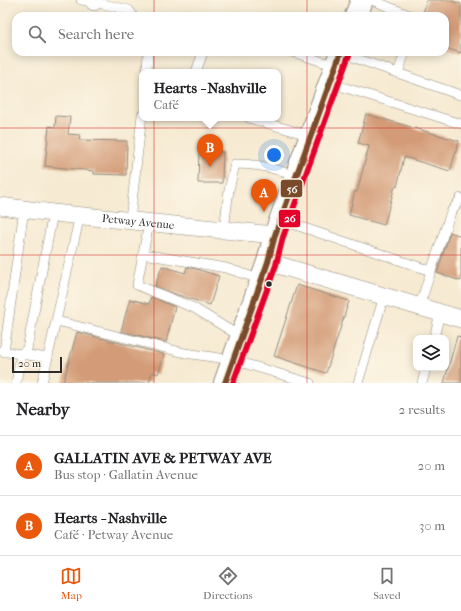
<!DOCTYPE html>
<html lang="en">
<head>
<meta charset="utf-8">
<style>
  :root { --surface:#fff; --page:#f2f2f2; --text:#202124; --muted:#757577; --line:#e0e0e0; --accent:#ea580c }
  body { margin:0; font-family:"IM FELL French Canon",serif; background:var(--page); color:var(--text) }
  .controls { position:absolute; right:12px; bottom:12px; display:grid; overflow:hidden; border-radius:8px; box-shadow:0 2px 10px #0003 }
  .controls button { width:36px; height:36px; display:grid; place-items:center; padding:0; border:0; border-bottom:1px solid var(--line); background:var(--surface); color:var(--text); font:20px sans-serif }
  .scale { position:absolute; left:12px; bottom:10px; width:50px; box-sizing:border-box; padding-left:4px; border:2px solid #2b2b2b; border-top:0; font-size:11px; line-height:14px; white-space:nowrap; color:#2b2b2b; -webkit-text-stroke:3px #fcf5e5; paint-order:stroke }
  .you { position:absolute; left:274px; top:155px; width:14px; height:14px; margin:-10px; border:3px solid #fff; border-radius:50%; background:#1a73e8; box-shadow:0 0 0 6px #1a73e833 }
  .badge { display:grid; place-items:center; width:26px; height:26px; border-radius:50%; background:var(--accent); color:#fff; font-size:13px; font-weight:700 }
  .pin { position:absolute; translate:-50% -33px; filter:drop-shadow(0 1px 2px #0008) }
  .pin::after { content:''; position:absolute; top:21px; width:14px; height:12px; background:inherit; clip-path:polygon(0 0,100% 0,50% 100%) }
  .popup { position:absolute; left:139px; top:69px; width:142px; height:52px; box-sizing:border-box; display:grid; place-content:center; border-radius:8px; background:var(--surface); filter:drop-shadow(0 1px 3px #0005); font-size:13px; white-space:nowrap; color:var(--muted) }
  .popup b { font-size:15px; color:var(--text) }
  .popup::after { content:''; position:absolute; left:50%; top:100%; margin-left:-8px; border:8px solid transparent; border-top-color:var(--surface) }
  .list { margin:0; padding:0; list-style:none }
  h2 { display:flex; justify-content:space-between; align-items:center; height:52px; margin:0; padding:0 16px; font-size:17px }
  h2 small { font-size:13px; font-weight:400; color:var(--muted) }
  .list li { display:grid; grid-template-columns:26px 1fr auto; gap:12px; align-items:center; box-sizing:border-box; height:60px; padding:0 16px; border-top:1px solid var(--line) }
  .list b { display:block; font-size:15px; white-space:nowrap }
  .list p { margin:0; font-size:13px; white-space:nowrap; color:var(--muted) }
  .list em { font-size:13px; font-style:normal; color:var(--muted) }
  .icon { flex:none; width:22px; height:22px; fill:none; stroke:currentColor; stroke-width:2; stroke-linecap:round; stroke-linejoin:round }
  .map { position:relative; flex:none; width:461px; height:383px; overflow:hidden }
  .search { position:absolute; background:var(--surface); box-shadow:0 2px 10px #0003; left:12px; right:12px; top:12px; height:44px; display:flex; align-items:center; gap:10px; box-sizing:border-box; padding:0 14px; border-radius:12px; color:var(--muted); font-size:15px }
  .sheet { height:172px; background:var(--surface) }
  nav { display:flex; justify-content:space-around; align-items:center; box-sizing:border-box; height:56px; border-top:1px solid var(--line); background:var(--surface); font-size:11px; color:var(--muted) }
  nav a { display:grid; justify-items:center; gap:2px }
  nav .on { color:var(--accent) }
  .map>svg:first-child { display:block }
  .building { fill:#d39b77 }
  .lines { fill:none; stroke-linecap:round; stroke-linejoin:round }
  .lane-casing { stroke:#908a7e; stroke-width:10 }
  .street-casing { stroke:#908a7e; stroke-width:18 }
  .secondary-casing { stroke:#908a7e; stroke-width:24 }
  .lane { stroke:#fff; stroke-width:9 }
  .street { stroke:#fff; stroke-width:17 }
  .secondary { stroke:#fff; stroke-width:22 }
  .bus-1-casing { stroke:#fcf5e5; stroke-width:9 }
  .bus-2-casing { stroke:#fcf5e5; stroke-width:9 }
  .bus-1 { stroke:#7a4b2a; stroke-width:6 }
  .bus-2 { stroke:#e4002b; stroke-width:6 }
  .grid { fill:none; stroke:#d62828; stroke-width:1; stroke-opacity:0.55 }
  .bus-dot { fill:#2b2b2b; stroke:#fcf5e5; stroke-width:1.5 }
  .labels { text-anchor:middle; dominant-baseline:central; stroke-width:3; stroke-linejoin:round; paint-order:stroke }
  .street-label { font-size:11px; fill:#2b2b2b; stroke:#fcf5e5 }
  .line-badge { stroke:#fcf5e5; stroke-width:1.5 }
  .badge-label { font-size:11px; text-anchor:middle; font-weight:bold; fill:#fff }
</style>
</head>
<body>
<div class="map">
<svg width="461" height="383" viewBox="0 0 461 383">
  <rect width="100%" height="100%" fill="#fcf5e5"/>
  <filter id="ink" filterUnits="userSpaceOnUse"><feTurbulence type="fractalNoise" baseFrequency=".025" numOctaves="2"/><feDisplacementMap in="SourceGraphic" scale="8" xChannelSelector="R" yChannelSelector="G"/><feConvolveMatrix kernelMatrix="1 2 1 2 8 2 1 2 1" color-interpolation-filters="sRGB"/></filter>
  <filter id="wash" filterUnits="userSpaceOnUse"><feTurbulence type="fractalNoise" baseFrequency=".012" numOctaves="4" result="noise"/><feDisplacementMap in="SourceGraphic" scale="16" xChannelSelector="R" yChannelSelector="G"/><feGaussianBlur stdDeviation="0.9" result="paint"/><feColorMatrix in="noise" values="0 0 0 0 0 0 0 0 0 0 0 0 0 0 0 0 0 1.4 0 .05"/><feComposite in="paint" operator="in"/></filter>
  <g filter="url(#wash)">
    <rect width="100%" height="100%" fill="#f6ead2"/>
    <g id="blocks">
      <g class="building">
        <polygon points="427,0 449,0 461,4 461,53 445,48 445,16 422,16"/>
        <polygon points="366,114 459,141 450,171 404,157 397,187 395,186 384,225 349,215 355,191 357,192 369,146 358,143"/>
        <polygon points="56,116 70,117 68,134 80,135 79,140 127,141 126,175 94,174 94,171 45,166 49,126 55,127"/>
        <polygon points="199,151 223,152 222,183 198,183"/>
        <polygon points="450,232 461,236 461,281 437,273"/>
        <polygon points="162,266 185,273 187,267 196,269 219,276 210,305 178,295 155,286"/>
        <polygon points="297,285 349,301 326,373 274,356"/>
        <polygon points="151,297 175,307 166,342 121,331 130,299 149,304"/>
        <polygon points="77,332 163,354 164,355 158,374 152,372 149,383 63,383"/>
        <polygon points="457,336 461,337 461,383 444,383"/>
      </g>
    </g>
  </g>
  <g filter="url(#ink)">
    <use href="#blocks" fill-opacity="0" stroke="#908a7e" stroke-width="1"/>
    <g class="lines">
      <defs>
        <g id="lane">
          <polyline points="81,0 94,2 129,10 133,16"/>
          <polyline points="372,0 411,16"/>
          <polyline points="292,52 336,66"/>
          <polyline points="341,53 460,95"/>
          <polyline points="147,72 148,52"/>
          <polyline points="196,72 203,52"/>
          <polyline points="398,73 405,52"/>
          <polyline points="330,83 461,124"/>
          <polyline points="249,118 311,136"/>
          <polyline points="130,220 142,115"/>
          <polyline points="281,220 431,271"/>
          <polyline points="149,223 137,285 194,308 241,337"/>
          <path d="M 224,229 L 229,190 L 235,164 C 259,164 274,168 297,177"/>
          <polyline points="143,254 226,268 262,280"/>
          <polyline points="419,307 451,212 461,198"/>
          <polyline points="57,321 185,353 233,360 310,383"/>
          <polyline points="434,338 440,313"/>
          <polyline points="0,351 48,358"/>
          <polyline points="4,352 24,209"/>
          <polyline points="16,383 21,354 27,349 53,213"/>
          <polyline points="42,383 80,215"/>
          <polyline points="358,383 384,296"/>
          <polyline points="422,383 426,368"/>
        </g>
        <g id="street">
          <polyline points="94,2 94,0"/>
          <path id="s1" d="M 0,206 L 53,213 L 275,235"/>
          <polyline points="268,262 461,319"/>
        </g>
        <g id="secondary">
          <polyline points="356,16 362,0"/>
          <polyline points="225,383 268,262 275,235 341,52"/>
        </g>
      </defs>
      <use href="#lane" class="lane-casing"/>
      <use href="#street" class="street-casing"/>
      <use href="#secondary" class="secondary-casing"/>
      <use href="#lane" class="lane"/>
      <use href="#street" class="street"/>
      <use href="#secondary" class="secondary"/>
      <defs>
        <polyline id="bus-1" points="225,383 268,262 275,235 341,52"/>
        <polyline id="bus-2" points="233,383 276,265 283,237 349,55"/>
      </defs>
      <use href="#bus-1" class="bus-1-casing"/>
      <use href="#bus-2" class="bus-2-casing"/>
      <use href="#bus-1" class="bus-1"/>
      <use href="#bus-2" class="bus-2"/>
    </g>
  </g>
  <path class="grid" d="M 154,0 L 154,16M 307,0 L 307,16M 154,52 L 154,383M 307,52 L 307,383M 0,128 L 461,128M 0,255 L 461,255"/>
  <circle class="bus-dot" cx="269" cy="284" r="3.5"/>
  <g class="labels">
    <g class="street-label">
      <text stroke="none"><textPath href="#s1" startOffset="139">Petway Avenue</textPath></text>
    </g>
  </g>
  <g class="line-badge">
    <rect x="280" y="179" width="23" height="19" rx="4" fill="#7a4b2a"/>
    <rect x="278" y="209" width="23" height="19" rx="4" fill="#e4002b"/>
  </g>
  <g class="badge-label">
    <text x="292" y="193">56</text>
    <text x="290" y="222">26</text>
  </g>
</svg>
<div class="controls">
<button><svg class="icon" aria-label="layers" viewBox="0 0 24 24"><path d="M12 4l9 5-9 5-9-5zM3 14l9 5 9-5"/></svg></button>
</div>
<div class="scale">20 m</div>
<div class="you"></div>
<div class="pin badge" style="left:264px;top:212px">A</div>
<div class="pin badge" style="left:210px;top:167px">B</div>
<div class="popup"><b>Hearts - Nashville</b>Café</div>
<div class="search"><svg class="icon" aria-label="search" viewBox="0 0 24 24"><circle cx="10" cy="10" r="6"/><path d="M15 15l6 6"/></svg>Search here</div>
</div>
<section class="sheet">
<h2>Nearby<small>2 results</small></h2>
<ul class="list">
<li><span class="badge">A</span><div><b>GALLATIN AVE &amp; PETWAY AVE</b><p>Bus stop · Gallatin Avenue</p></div><em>20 m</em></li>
<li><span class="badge">B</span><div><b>Hearts - Nashville</b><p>Café · Petway Avenue</p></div><em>30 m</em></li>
</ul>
</section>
<nav>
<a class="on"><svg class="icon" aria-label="map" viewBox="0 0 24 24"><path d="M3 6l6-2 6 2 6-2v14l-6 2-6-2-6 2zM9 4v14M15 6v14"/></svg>Map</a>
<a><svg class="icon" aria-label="directions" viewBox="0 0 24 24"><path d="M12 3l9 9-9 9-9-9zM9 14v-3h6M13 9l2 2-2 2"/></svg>Directions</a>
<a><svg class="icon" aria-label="saved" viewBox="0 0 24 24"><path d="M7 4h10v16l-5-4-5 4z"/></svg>Saved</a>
</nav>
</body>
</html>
